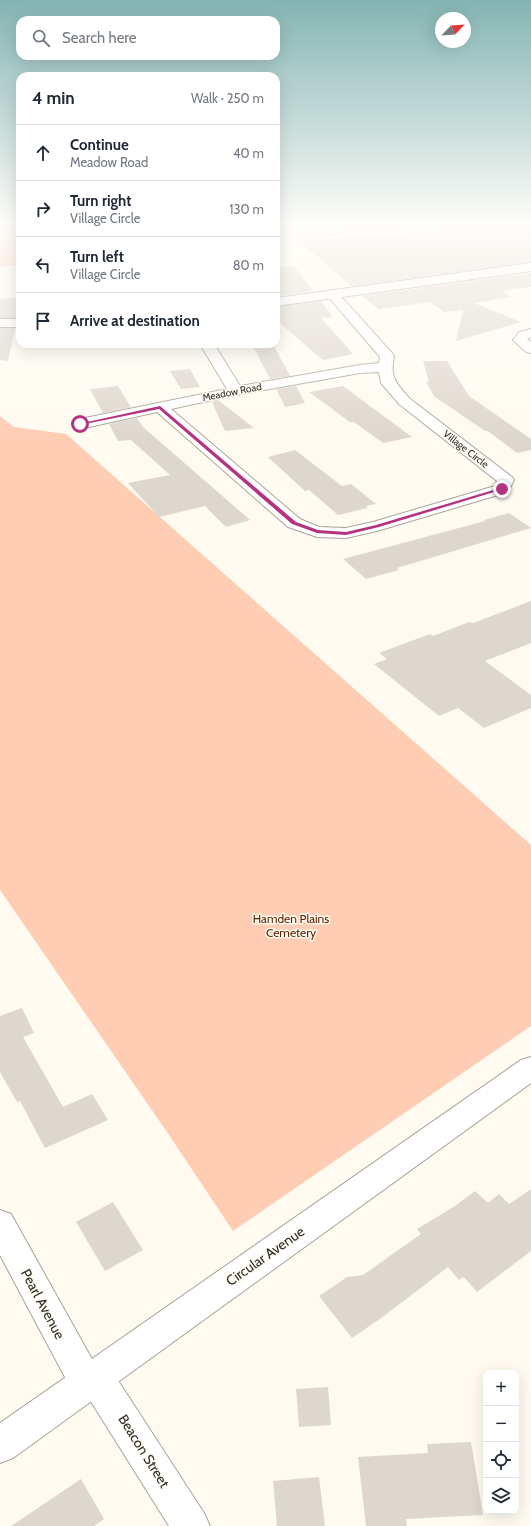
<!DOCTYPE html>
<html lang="en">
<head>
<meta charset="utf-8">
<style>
  :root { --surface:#fff; --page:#f2f2f3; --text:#1f2937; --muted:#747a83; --line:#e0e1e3 }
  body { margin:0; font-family:Cabin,sans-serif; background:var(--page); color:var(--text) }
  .controls { position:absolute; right:12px; bottom:12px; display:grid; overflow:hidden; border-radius:8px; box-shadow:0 4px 16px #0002 }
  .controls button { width:36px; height:36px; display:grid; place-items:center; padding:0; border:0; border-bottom:1px solid var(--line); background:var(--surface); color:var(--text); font:20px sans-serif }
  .compass { position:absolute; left:435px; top:12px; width:36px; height:36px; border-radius:50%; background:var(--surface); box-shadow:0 4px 16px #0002; rotate:65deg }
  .stop { position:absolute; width:12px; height:12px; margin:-9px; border:3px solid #b43481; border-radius:50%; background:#fff }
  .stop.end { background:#b43481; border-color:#fff; box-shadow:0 1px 4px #0008 }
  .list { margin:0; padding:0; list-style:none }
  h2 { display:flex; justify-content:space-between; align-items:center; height:52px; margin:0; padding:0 16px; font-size:17px }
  h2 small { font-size:13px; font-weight:400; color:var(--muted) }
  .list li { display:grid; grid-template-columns:26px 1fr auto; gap:12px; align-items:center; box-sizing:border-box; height:56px; padding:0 16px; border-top:1px solid var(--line) }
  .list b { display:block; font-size:15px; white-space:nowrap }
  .list p { margin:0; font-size:13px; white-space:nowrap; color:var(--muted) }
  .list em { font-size:13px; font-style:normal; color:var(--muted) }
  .icon { flex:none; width:22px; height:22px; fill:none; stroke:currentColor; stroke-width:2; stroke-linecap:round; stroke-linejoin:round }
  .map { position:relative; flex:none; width:531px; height:1526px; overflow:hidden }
  .search { position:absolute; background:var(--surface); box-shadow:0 4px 16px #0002; left:16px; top:16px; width:264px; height:44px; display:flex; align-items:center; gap:10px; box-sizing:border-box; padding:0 14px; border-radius:12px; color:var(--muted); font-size:15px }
  .panel { position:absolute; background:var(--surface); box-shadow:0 4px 16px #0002; left:16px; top:72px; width:264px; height:276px; border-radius:12px }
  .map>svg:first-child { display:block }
  .green { fill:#fecdb4 }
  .building { fill:#ded7ce }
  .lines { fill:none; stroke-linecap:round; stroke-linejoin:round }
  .minor-casing { stroke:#a7a49a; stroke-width:2 }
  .tertiary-casing { stroke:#a7a49a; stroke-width:2 }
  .secondary-casing { stroke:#a7a49a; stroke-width:2 }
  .minor { fill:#fff; fill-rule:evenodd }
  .tertiary { fill:#fff; fill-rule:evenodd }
  .secondary { fill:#fff; fill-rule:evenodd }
  .route { fill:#b43481 }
  .labels { text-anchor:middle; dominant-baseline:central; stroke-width:3; stroke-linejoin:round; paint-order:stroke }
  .far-street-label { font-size:10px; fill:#2f2d29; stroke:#fffbf1 }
  .park-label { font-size:12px; fill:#592501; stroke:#fffbf1 }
  .near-street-label { font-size:14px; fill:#2f2d29; stroke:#fffbf1 }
</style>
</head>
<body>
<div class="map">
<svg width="531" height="1526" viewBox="0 0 531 1526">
  <rect width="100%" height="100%" fill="#fffbf1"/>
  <g class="green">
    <polygon points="0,226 20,226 20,265 0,267"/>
    <polygon points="0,416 14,427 66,434 531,845 531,1026 233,1231 169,1135 0,890"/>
  </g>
  <g class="building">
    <polygon points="439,226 531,226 531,262 351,286 299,241 438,231"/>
    <polygon points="294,266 313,291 276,296 276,268"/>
    <polygon points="531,273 531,287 502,291 512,297 474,303 521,322 456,341 463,310 444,312 430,302 379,309 362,296"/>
    <polygon points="16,298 19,311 18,318 0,318 0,299"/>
    <polygon points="321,301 333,317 321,318 353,354 323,360 276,320 276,307"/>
    <polygon points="0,328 15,328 8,361 0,360"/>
    <polygon points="252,344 273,344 290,376 270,379"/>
    <polygon points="423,361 447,361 469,396 531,439 531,450 517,453 488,431 485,431 435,397 426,382 429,382"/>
    <polygon points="190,369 200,387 181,389 170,371"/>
    <polygon points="118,386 131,407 103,413 90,389"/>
    <polygon points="296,386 305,403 285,407 276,389"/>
    <polygon points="343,386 412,437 383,443 354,422 350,422 309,392"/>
    <polygon points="218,400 254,428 225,431 212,402"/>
    <polygon points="137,418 143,427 250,520 226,527 205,506 159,517 128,483 170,475 131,440 118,441 109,424"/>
    <polygon points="295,450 342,486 351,484 376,504 366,506 368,508 338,515 309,490 305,491 268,457"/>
    <polygon points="509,513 531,528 397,568 399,570 366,579 343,559 485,521 484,520"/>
    <polygon points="531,601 531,643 485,661 531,695 531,708 484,728 458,708 439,716 374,664 387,659 379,653 430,634 433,636 469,622 473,623"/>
    <polygon points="22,1008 34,1033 23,1037 63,1107 92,1094 108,1120 45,1148 20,1101 17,1102 0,1072 0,1016"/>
    <polygon points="531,1189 531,1251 477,1292 464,1277 459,1280 448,1267 384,1316 352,1338 319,1296 347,1277 363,1275 421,1234 417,1229 455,1206 475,1191 488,1203 499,1194 509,1204"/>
    <polygon points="113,1202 143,1250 105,1271 76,1222"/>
    <polygon points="328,1387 331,1425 299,1427 296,1389"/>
    <polygon points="471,1442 483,1515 406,1519 407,1526 366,1526 358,1457 428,1453 427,1444"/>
    <polygon points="319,1477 325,1526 277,1526 273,1481"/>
    <polygon points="81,1479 104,1519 94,1526 11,1526"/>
  </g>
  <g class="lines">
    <defs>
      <g id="minor">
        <path d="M 290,226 L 320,228 L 336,226 L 399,226 C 393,235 356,230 345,230 C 339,231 333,234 327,235 C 318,236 295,234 290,226 Z"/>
        <path d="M 332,290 L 336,291 L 392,353 L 394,356 C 390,378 395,382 409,398 L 512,477 L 514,480 L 508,492 L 377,531 L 346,538 L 317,537 L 288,527 L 157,412 L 80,429 L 75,427 L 72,424 L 75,421 L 80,419 L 227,389 L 200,344 L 214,344 L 240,386 L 360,365 L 379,363 L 380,357 L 326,294 L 328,291 ZM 379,372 L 381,383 L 399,404 L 497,481 L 495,486 L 373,522 L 346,528 L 319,527 L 300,519 L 171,409 L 236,395 L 360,373 Z"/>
        <polygon points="531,329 531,337 527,339 531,342 531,353 526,352 513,340 519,332"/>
        <polygon points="0,1210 11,1214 93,1361 96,1360 108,1365 204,1513 210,1526 169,1526 90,1400 87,1401 75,1396 0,1255"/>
      </g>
      <g id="tertiary">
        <polygon points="531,263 531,271 276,306 276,298"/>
        <rect x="0" y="319" width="20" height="8"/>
      </g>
      <polygon id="secondary" points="531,1057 531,1083 13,1458 0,1463 0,1423 521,1060"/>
    </defs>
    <use href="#minor" class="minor-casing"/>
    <use href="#tertiary" class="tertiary-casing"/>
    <use href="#secondary" class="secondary-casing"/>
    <use href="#minor" class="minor"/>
    <use href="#tertiary" class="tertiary"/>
    <use href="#secondary" class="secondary"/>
  </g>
  <linearGradient id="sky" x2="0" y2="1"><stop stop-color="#83b4b3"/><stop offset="0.51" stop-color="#fffdf9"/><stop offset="1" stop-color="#fffdf9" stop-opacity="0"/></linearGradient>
  <rect width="531" height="439" fill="url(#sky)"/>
  <polygon class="route" points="160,406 296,522 318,530 346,532 376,525 500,488 504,489 379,527 346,535 317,533 292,524 159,409 80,425 78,424"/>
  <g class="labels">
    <g class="far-street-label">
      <text transform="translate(232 392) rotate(-11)">Meadow Road</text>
      <text transform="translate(466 449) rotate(38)">Village Circle</text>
    </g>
    <g class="park-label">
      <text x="291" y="918">Hamden Plains<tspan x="291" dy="14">Cemetery</tspan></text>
    </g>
    <g class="near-street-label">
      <text transform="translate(265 1256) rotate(-35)">Circular Avenue</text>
      <text transform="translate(43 1304) rotate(62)">Pearl Avenue</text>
      <text transform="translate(144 1451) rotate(58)">Beacon Street</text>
    </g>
  </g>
</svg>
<div class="controls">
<button>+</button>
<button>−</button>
<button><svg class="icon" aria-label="locate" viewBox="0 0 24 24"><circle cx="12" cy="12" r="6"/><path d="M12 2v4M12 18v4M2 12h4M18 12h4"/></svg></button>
<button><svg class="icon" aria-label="layers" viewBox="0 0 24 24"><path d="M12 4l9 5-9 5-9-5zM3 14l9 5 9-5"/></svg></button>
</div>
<svg class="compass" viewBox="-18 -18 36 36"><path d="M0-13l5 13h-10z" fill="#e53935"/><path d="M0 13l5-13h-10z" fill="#747a83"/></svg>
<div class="stop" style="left:80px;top:424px"></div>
<div class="stop end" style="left:502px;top:489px"></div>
<div class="search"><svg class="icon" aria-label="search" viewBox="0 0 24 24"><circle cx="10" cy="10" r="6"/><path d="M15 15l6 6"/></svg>Search here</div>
<section class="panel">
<h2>4 min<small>Walk · 250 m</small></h2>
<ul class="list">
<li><svg class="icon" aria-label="ahead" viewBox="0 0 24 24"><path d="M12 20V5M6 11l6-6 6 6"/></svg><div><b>Continue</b><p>Meadow Road</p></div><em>40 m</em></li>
<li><svg class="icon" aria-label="right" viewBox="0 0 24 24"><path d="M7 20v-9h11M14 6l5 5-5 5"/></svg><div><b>Turn right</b><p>Village Circle</p></div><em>130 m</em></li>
<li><svg class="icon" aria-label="left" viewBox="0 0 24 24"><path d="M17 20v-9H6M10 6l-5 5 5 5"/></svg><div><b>Turn left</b><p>Village Circle</p></div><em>80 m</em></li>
<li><svg class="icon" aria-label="arrive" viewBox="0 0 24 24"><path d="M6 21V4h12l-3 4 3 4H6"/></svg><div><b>Arrive at destination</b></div></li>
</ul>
</section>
</div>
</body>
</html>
